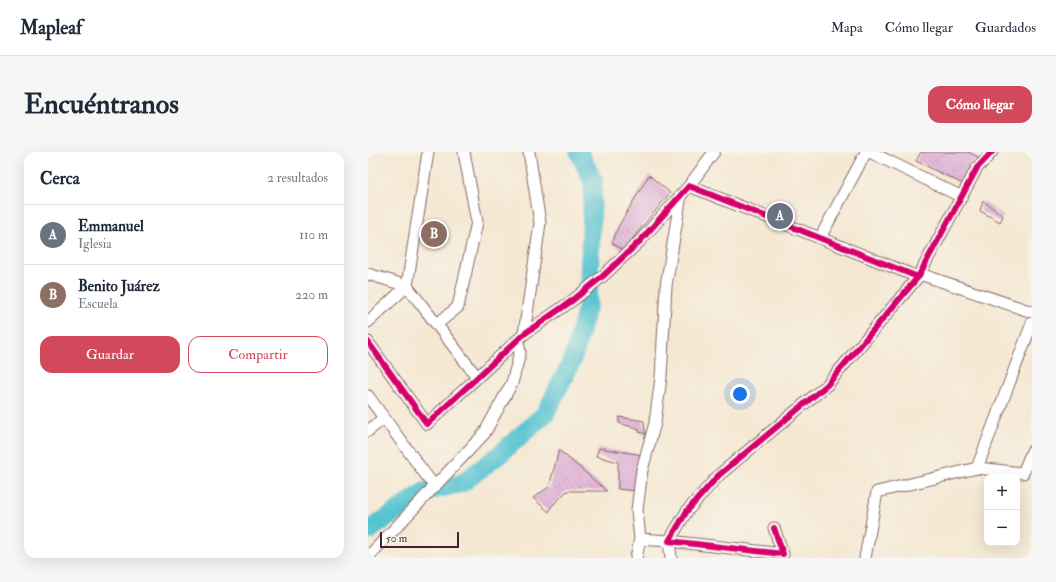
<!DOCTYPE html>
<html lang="es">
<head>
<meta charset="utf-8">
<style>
  :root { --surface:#fff; --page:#f6f6f7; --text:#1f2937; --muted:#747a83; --line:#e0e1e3; --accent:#d1495b }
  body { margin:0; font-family:"IM FELL Double Pica",serif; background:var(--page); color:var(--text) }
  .controls { position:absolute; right:12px; bottom:12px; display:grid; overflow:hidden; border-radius:8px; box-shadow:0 4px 16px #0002 }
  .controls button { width:36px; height:36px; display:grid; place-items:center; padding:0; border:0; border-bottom:1px solid var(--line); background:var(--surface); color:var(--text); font:20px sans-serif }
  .scale { position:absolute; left:12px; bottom:10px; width:79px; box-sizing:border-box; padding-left:4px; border:2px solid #4a1f2b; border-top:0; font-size:11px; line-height:14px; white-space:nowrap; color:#4a1f2b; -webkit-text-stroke:3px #f7f3e8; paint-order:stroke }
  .you { position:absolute; left:372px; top:242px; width:14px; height:14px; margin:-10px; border:3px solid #fff; border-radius:50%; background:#1a73e8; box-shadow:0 0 0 6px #1a73e833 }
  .badge { display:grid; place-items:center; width:26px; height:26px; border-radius:50%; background:var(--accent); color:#fff; font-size:13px; font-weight:700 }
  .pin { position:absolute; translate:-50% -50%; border:2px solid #fff; box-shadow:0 1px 4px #0006 }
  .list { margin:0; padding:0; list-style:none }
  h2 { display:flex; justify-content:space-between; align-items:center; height:52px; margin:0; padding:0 16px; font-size:17px }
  h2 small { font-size:13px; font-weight:400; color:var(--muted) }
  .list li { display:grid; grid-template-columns:26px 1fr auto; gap:12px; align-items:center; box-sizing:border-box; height:60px; padding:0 16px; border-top:1px solid var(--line) }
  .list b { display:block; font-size:15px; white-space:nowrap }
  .list p { margin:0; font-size:13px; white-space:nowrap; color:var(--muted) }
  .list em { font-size:13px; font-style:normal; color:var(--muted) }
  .actions { display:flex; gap:8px; padding:12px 16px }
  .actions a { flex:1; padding:9px 0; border:1px solid var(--accent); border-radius:12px; text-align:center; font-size:14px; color:var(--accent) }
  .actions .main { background:var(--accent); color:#fff }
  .map { position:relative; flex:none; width:664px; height:406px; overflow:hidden; border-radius:12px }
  header { display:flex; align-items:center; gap:24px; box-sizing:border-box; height:56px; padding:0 20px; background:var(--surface); border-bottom:1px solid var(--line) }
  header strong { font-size:19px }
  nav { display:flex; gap:22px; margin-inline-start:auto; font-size:14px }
  .intro { display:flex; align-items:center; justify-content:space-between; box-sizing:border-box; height:96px; padding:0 24px }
  h1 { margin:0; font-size:28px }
  .button { padding:10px 18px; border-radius:12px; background:var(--accent); color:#fff; font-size:14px; font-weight:700 }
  main { display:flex; gap:24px; padding:0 24px }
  aside { flex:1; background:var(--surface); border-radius:12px; box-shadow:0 4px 16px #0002 }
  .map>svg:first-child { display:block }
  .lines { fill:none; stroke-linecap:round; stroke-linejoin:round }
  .river { stroke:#57c3d1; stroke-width:19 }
  .building { fill:url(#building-back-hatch) }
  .street-casing { stroke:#866566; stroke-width:13 }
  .street { stroke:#fff; stroke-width:11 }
  .cycleway-casing { stroke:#f7f3e8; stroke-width:8 }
  .cycleway { stroke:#d6006c; stroke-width:6 }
</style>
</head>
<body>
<header>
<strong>Mapleaf</strong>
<nav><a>Mapa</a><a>Cómo llegar</a><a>Guardados</a></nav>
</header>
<div class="intro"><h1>Encuéntranos</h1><a class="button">Cómo llegar</a></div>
<main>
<aside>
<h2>Cerca<small>2 resultados</small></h2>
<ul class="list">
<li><span class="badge" style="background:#6b7280">A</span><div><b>Emmanuel</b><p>Iglesia</p></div><em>110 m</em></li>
<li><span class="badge" style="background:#8d6e63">B</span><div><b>Benito Juárez</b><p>Escuela</p></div><em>220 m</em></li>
</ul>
<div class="actions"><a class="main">Guardar</a><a>Compartir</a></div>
</aside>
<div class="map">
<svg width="664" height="406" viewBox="0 0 664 406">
  <defs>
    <pattern id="building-back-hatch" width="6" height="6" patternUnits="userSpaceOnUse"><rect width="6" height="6" fill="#e0afd8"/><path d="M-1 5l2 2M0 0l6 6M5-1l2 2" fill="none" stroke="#b88eaf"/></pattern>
  </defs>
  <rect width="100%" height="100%" fill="#f7f3e8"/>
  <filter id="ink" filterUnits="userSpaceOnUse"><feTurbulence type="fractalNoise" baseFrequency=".025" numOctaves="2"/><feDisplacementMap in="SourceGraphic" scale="8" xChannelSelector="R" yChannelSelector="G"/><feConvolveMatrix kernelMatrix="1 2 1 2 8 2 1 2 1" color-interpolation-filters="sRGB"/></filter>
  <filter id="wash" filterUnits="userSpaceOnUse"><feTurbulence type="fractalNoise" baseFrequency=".012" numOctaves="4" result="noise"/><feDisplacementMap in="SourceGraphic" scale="16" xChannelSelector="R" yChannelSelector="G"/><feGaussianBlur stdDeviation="0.9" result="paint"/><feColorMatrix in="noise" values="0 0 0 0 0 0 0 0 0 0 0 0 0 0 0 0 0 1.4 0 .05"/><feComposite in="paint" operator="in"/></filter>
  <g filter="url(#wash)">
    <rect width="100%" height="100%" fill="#f5e8d3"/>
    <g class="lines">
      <polyline class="river" points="0,379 56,340 94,331 131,303 177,262 204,209 220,153 225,29 211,0"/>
    </g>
    <g id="blocks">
      <g class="building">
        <polygon points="553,0 600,0 610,5 595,32 548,9"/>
        <polygon points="281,23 302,41 255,98 244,91 250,75"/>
        <polygon points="615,49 635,64 632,70 612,59"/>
        <polygon points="251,265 276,269 277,282 271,280 271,277 251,271"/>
        <polygon points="231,296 275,303 268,339 250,337 250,310 228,304"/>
        <polygon points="191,298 239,339 199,339 183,355 181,360 165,346 181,335"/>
      </g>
    </g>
  </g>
  <g filter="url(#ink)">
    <use href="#blocks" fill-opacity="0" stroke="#866566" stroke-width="1"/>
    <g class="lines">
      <defs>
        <g id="street">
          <polyline points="60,0 39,134 109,225"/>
          <polyline points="502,0 594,45"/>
          <polyline points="321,34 346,0"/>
          <polyline points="452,86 498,0"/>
          <polyline points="0,122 39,134 0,170"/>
          <polyline points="552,122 664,160"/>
          <polyline points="69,172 90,155 109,70 96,0"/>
          <polyline points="156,182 172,71 161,0"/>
          <polyline points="0,190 59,272 156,182 205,148 235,124 272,89 321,34 550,125"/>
          <polyline points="0,244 66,334"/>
          <polyline points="0,279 16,266"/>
          <polyline points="609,316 655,321 664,299"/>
          <polyline points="406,376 415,402 301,389 319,359 334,342 351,323 459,233 550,125 609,16 624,0"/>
          <polyline points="272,387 301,389 303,406"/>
          <polyline points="0,405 116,282 144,231 152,201 150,188"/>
          <polyline points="268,406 272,387 269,358 274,318 287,271 293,225 298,134 313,43"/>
          <polyline points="497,406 509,340 609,316 664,171"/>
        </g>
      </defs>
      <use href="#street" class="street-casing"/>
      <use href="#street" class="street"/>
      <defs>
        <g id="cycleway">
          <polyline points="0,190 59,272 156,182 205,148 235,124 272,89 321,34 550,125"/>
          <polyline points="406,376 415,402 301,389 319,359 334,342 351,323 459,233 550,125 609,16 624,0"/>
        </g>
      </defs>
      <use href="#cycleway" class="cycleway-casing"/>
      <use href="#cycleway" class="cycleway"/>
    </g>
  </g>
</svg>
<div class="controls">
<button>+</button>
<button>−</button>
</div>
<div class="scale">50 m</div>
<div class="you"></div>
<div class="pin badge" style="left:412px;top:64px;background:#6b7280">A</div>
<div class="pin badge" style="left:66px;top:82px;background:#8d6e63">B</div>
</div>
</main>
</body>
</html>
